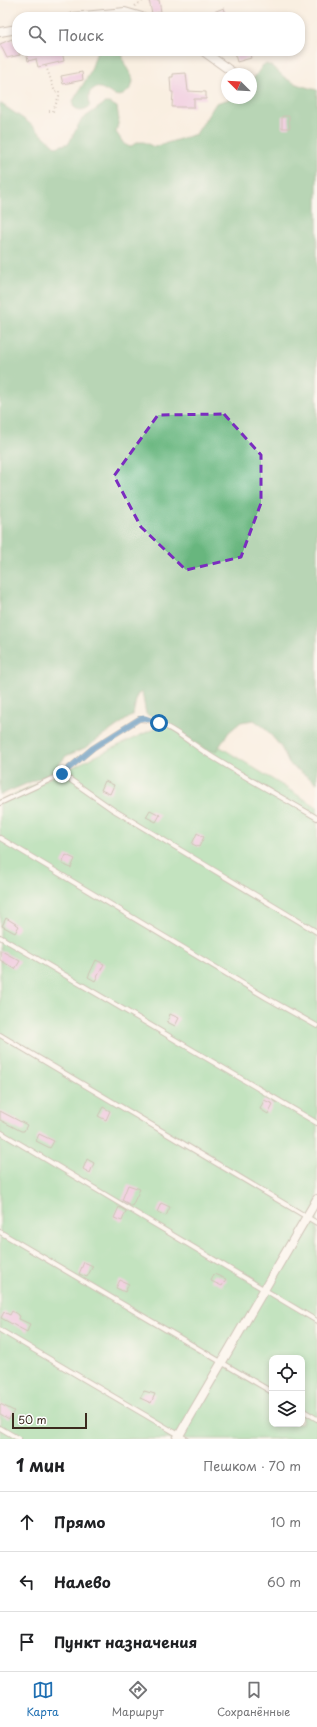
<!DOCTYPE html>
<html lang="ru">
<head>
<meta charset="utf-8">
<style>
  :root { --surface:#fff; --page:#f6f6f6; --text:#202124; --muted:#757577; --line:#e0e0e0; --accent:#1f6fb2 }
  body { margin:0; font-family:"Playpen Sans",sans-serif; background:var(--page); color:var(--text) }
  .controls { position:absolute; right:12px; bottom:12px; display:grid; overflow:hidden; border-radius:8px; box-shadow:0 2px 6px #0003 }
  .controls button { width:36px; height:36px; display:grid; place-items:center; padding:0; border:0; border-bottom:1px solid var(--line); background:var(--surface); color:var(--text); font:20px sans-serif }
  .compass { position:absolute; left:221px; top:68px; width:36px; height:36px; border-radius:50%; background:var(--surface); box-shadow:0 2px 6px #0003; rotate:294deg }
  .scale { position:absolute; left:12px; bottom:10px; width:75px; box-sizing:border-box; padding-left:4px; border:2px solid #3b2a1e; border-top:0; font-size:11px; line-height:14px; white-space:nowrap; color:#3b2a1e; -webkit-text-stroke:3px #fff; paint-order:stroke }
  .stop { position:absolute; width:12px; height:12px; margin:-9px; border:3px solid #1f6fb2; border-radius:50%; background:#fff }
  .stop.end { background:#1f6fb2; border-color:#fff; box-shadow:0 1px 4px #0008 }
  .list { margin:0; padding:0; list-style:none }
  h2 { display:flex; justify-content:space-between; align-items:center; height:52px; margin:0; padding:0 16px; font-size:17px }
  h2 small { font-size:13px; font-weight:400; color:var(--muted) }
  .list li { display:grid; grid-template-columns:26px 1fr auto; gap:12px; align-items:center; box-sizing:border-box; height:60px; padding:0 16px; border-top:1px solid var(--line) }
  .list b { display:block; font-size:15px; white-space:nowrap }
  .list em { font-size:13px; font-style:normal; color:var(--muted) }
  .icon { flex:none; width:22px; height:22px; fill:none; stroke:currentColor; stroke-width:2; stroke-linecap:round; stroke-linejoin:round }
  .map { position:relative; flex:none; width:317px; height:1439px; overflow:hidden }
  .search { position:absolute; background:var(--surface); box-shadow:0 2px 6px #0003; left:12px; right:12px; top:12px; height:44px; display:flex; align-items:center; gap:10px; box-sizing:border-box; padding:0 14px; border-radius:16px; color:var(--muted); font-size:15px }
  .sheet { height:232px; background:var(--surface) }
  nav { display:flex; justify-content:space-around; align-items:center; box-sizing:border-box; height:56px; border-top:1px solid var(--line); background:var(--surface); font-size:11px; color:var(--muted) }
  nav a { display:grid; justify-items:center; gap:2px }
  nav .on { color:var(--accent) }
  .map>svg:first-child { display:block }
  .green { fill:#81d495; stroke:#5e7f5a; fill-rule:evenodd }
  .forest { fill:#68b67e; stroke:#52704e }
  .building { fill:#e7aae0 }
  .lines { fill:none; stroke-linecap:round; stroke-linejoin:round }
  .lane-casing { stroke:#9a8c80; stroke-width:6 }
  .street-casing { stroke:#9a8c80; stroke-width:10 }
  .path { stroke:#9a8c80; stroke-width:2; stroke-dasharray:1 3; stroke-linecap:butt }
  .lane { stroke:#fff; stroke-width:4 }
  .street { stroke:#fff; stroke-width:8 }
  .route { stroke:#1f6fb2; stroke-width:5 }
  .marked { fill:none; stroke:#7b2cbf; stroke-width:3; stroke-dasharray:8 5; stroke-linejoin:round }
</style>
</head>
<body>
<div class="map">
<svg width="317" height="1439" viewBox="0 0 317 1439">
  <rect width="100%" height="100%" fill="#fff"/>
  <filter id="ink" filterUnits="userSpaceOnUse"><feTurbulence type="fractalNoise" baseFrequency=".025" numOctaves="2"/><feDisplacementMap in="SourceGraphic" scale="8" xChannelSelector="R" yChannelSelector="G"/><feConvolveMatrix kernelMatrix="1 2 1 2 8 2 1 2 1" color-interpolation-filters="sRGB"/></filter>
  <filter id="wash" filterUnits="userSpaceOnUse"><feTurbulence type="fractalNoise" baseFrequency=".012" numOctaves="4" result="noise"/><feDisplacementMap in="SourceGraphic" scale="16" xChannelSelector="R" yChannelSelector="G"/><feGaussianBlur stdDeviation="0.9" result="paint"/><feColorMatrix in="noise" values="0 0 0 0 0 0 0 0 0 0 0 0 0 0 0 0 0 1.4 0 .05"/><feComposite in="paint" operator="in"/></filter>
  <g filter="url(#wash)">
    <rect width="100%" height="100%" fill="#f9efe1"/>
    <path class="green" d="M 175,719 L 317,807 L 317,1439 L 0,1439 L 0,801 ZM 272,1358 L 302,1358 L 302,1424 L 272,1424 Z"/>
    <g class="forest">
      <path d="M 97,51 L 122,51 C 123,56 123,62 126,66 C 128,71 132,74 133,80 C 133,84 131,88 128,91 C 115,106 103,80 92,90 C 86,95 91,101 89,107 C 83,111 78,111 73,106 L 73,101 L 90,73 Z"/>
      <path d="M 266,64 C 276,67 279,74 287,79 C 296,85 306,87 317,90 L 317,783 L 289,764 L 281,747 L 265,728 L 254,720 L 241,722 L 229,732 L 217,750 L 209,751 L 178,731 L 146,714 L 142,692 L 137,695 L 133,715 L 87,747 L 66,756 L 52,773 L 0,795 L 0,103 L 28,122 L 56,147 L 69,143 L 81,120 L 105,103 L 110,103 L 117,107 L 119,120 L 116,132 L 124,144 L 130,147 L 137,142 L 144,142 L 154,147 L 196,134 L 216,103 L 233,98 L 251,98 L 251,82 L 263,65 Z"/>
    </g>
    <g id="blocks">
      <g class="building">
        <polygon points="149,0 159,0 161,12 152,14"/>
        <polygon points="224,8 227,17 203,17 203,16"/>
        <polygon points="12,39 20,55 7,58 0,44"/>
        <polygon points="26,51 62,51 64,61 38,67 36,59 28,61"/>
        <polygon points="234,51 249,51 251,58 237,62"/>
        <polygon points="82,72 83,80 63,84 61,76"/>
        <polygon points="186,73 188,91 206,92 206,99 194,99 194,107 172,107 173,92 171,92 170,77 173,77 173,74"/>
        <polygon points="282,116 289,116 290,128 282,128"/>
        <polygon points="105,781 114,785 110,794 101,790"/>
        <polygon points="150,810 160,815 156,822 146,817"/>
        <polygon points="197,833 204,837 199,847 192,844"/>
        <polygon points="66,855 75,859 71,868 62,864"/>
        <polygon points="6,918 19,926 15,933 2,926"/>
        <polygon points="0,950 20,961 15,969 0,960"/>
        <polygon points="96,960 104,964 95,981 88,977"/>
        <polygon points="170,1014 179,1018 175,1026 167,1022"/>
        <polygon points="264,1100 273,1104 268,1114 260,1109"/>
        <polygon points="103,1107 110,1111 106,1120 98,1116"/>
        <polygon points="0,1111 27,1125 24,1131 21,1131 0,1120"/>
        <polygon points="39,1134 54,1141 50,1148 36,1141"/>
        <polygon points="87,1159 94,1163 90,1173 83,1169"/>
        <polygon points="128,1185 140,1189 132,1206 122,1200"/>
        <polygon points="161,1203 170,1207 166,1216 157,1212"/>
        <polygon points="119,1207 126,1211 122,1221 114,1218"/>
        <polygon points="84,1262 93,1266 87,1277 79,1274"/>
        <polygon points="214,1274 226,1279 222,1286 211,1281"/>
        <polygon points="120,1280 129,1284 125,1292 116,1288"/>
        <polygon points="12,1311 20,1316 19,1319 30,1324 27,1332 1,1318 4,1312 10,1315"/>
        <polygon points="144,1391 155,1394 151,1403 140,1398"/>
        <polygon points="0,1404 14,1411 9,1419 0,1414"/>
      </g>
    </g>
  </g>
  <g filter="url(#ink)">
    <use href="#blocks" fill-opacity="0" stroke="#9a8c80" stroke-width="1"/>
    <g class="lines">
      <defs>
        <g id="lane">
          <polyline points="62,774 112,809 317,932"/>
          <path d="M 0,803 L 62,774 L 93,748 L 139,719 C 164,718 193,746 214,758 C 248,779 283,798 317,818"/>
          <polyline points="0,838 267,998 317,1026"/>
          <polyline points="0,937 317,1123"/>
          <polyline points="0,1035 317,1223"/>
          <polyline points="0,1132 317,1321"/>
          <polyline points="0,1232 272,1392"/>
          <polyline points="0,1330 186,1439"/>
          <polyline points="302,1410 317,1419"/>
          <polyline points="0,1428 19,1439"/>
        </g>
        <g id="street">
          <polyline points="73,17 125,12 142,17"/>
          <polyline points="0,32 17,29"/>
          <polyline points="203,51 235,74"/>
          <polyline points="177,1439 317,1199"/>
        </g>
      </defs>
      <use href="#lane" class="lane-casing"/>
      <use href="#street" class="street-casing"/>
      <g class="path">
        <polyline points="135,6 144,0"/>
        <polyline points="46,66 55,92 59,91 59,96 53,111 49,111"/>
      </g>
      <use href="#lane" class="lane"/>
      <use href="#street" class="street"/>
    </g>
  </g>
  <g class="lines" filter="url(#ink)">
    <polyline class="route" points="62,774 93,748 139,719 145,718 159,723"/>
  </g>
  <path d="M0 0H317V1439H0ZM 224,414 L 261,455 L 261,503 L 241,557 L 186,570 L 141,527 L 114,476 L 158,415 Z" fill="#f9efe1" fill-opacity=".55" fill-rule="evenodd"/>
  <path class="marked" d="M 224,414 L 261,455 L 261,503 L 241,557 L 186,570 L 141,527 L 114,476 L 158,415 Z"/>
</svg>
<div class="controls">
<button><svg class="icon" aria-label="locate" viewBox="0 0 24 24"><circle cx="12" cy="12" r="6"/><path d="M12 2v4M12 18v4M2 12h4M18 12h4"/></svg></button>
<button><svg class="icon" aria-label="layers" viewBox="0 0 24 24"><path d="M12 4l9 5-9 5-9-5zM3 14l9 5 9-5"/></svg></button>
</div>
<svg class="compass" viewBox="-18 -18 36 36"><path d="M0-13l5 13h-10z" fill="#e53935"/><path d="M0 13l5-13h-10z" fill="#757577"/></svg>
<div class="scale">50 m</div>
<div class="stop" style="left:159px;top:723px"></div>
<div class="stop end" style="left:62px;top:774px"></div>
<div class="search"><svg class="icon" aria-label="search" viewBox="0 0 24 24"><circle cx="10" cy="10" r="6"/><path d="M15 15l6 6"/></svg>Поиск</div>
</div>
<section class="sheet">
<h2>1 мин<small>Пешком · 70 m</small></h2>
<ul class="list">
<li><svg class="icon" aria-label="ahead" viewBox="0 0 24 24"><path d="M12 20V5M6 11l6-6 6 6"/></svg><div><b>Прямо</b></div><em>10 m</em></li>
<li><svg class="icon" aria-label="left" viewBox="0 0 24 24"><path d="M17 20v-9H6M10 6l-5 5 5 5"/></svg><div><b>Налево</b></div><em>60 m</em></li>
<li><svg class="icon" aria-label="arrive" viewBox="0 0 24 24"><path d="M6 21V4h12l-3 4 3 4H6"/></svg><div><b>Пункт назначения</b></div></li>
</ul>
</section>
<nav>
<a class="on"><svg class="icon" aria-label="map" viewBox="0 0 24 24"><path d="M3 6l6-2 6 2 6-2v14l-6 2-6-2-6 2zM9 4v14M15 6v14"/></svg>Карта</a>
<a><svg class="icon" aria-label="directions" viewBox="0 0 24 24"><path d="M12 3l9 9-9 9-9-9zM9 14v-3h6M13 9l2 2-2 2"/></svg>Маршрут</a>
<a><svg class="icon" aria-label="saved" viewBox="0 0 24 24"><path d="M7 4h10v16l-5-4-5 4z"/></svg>Сохранённые</a>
</nav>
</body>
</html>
